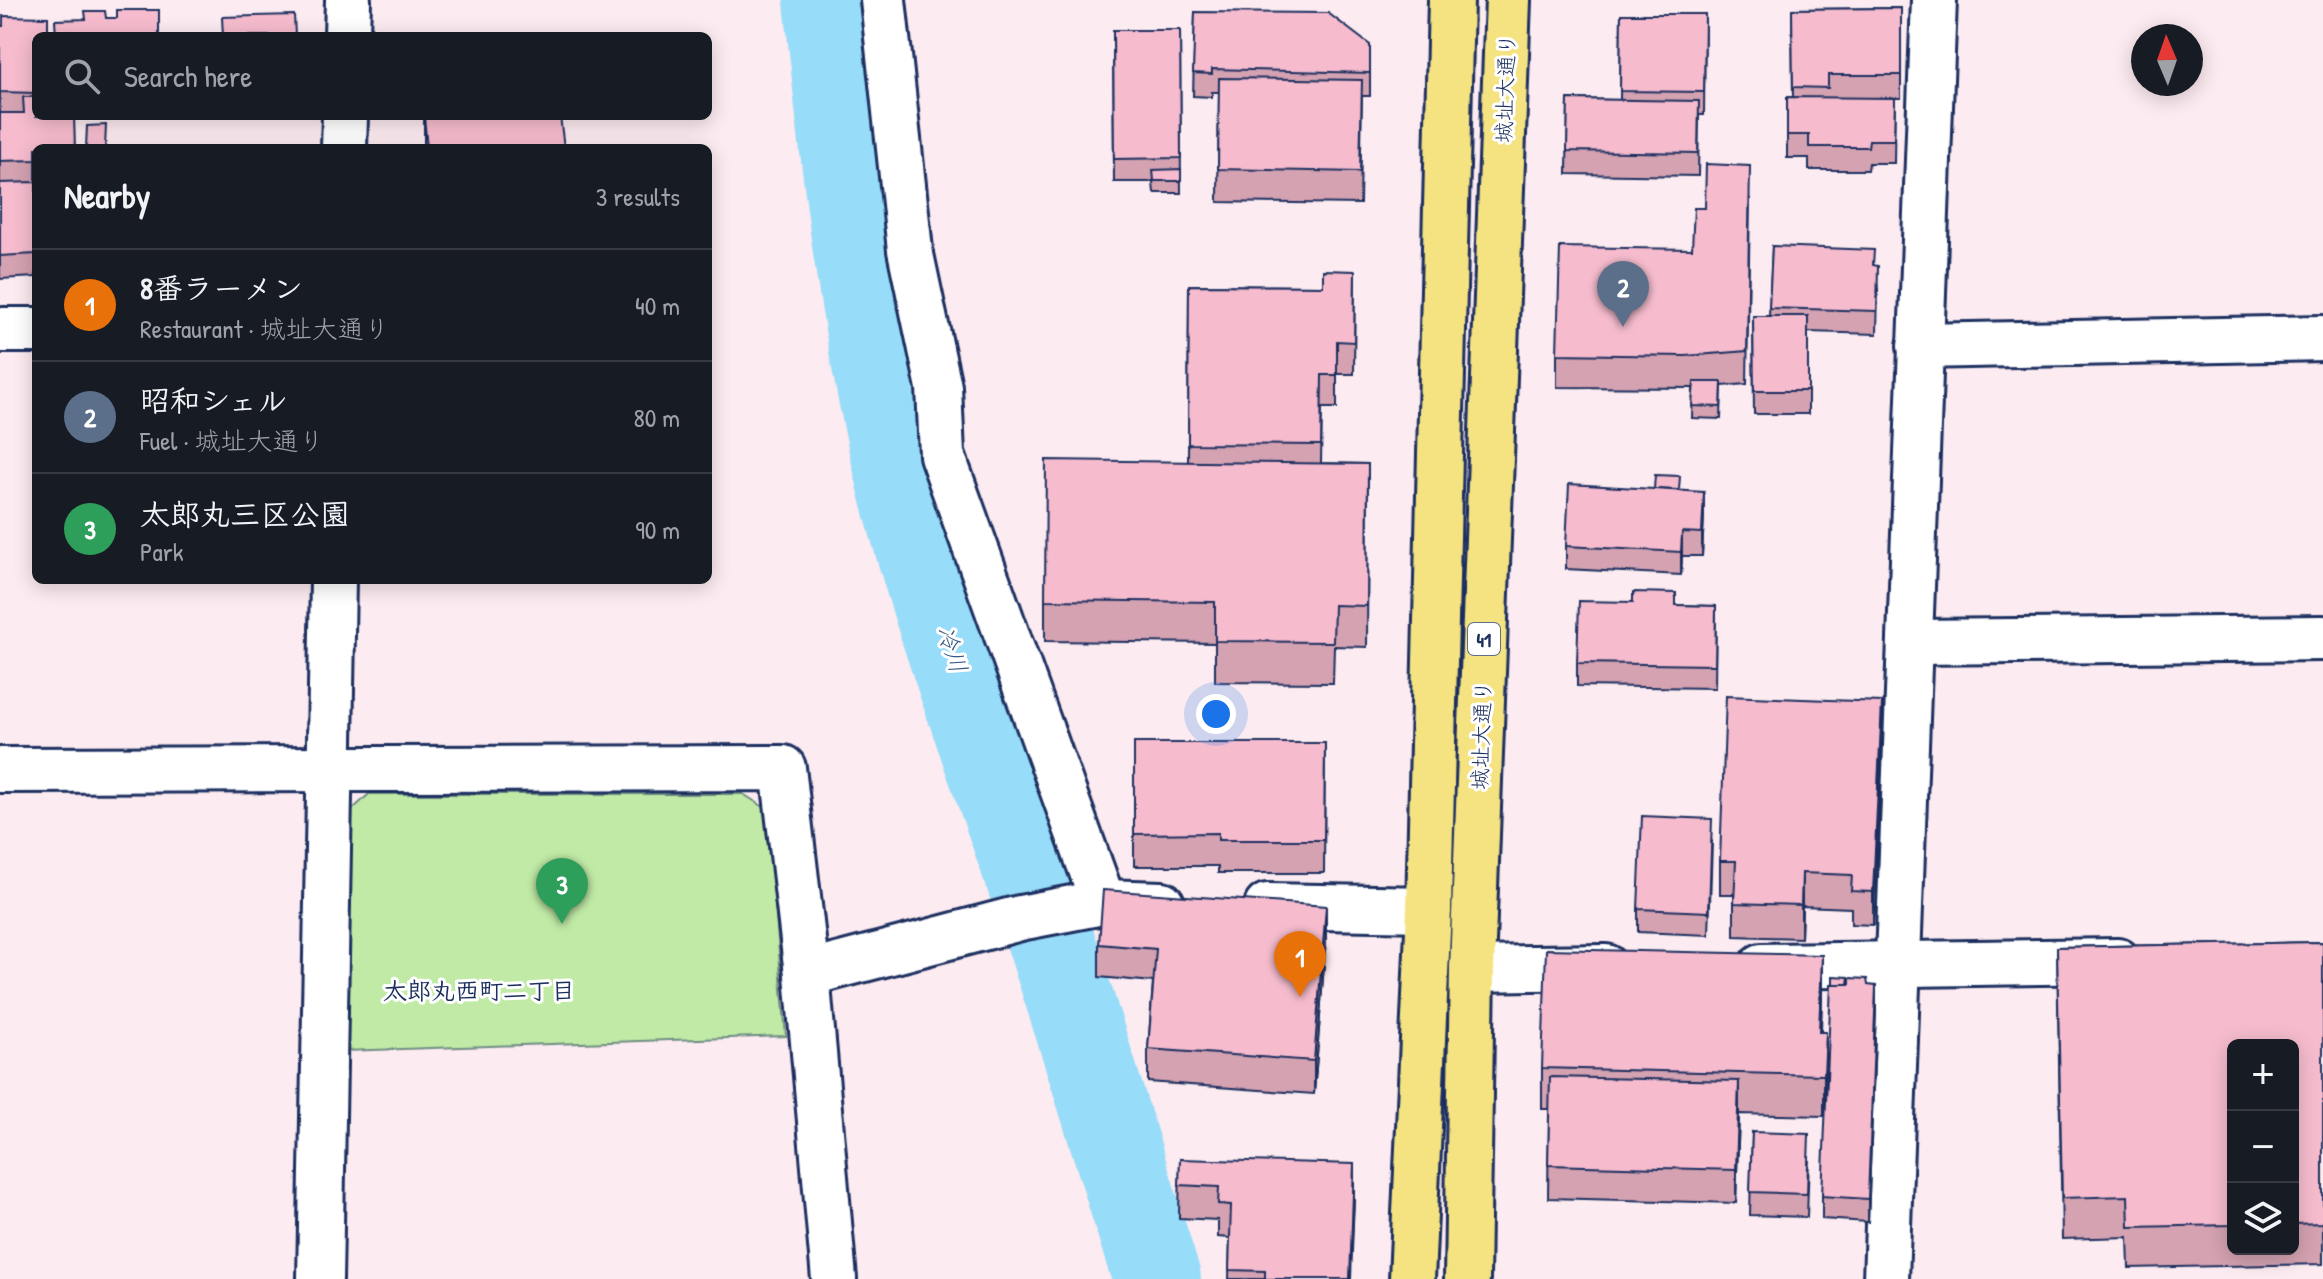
<!DOCTYPE html>
<html lang="en">
<head>
<meta charset="utf-8">
<style>
  :root { --surface:#171b24; --page:#242831; --text:#f1f3f6; --muted:#9ea1a6; --line:#363941; --accent:#ea580c }
  body { margin:0; font-family:"Patrick Hand","Klee One",sans-serif; background:var(--page); color:var(--text) }
  .controls { position:absolute; right:24px; bottom:24px; display:grid; overflow:hidden; border-radius:12px; box-shadow:0 4px 20px #0003 }
  .controls button { width:72px; height:72px; display:grid; place-items:center; padding:0; border:0; border-bottom:2px solid var(--line); background:var(--surface); color:var(--text); font:40px sans-serif }
  .compass { position:absolute; left:2131px; top:24px; width:72px; height:72px; border-radius:50%; background:var(--surface); box-shadow:0 4px 20px #0003; rotate:358deg }
  .you { position:absolute; left:1216px; top:714px; width:28px; height:28px; margin:-20px; border:6px solid #fff; border-radius:50%; background:#1a73e8; box-shadow:0 0 0 12px #1a73e833 }
  .badge { display:grid; place-items:center; width:52px; height:52px; border-radius:50%; background:var(--accent); color:#fff; font-size:26px; font-weight:700 }
  .pin { position:absolute; translate:-50% -66px; filter:drop-shadow(0 2px 4px #0008) }
  .pin::after { content:''; position:absolute; top:42px; width:28px; height:24px; background:inherit; clip-path:polygon(0 0,100% 0,50% 100%) }
  .list { margin:0; padding:0; list-style:none }
  h2 { display:flex; justify-content:space-between; align-items:center; height:104px; margin:0; padding:0 32px; font-size:34px }
  h2 small { font-size:26px; font-weight:400; color:var(--muted) }
  .list li { display:grid; grid-template-columns:52px 1fr auto; gap:24px; align-items:center; box-sizing:border-box; height:112px; padding:0 32px; border-top:2px solid var(--line) }
  .list b { display:block; font-size:30px; white-space:nowrap }
  .list p { margin:0; font-size:26px; white-space:nowrap; color:var(--muted) }
  .list em { font-size:26px; font-style:normal; color:var(--muted) }
  .icon { flex:none; width:44px; height:44px; fill:none; stroke:currentColor; stroke-width:2; stroke-linecap:round; stroke-linejoin:round }
  .map { position:relative; flex:none; width:2323px; height:1279px; overflow:hidden }
  .search { position:absolute; background:var(--surface); box-shadow:0 4px 20px #0003; left:32px; top:32px; width:680px; height:88px; display:flex; align-items:center; gap:20px; box-sizing:border-box; padding:0 28px; border-radius:12px; color:var(--muted); font-size:30px }
  .panel { position:absolute; background:var(--surface); box-shadow:0 4px 20px #0003; left:32px; top:144px; width:680px; height:440px; border-radius:12px }
  .map>svg:first-child { display:block }
  .park { fill:#c0eaa6; stroke:#6e8c82; stroke-width:2 }
  .lines { fill:none; stroke-linecap:round; stroke-linejoin:round }
  .river { stroke:#97dcf9; stroke-width:88 }
  .street-casing { stroke:#1b2f5e; stroke-width:50 }
  .highway-casing { stroke:#1b2f5e; stroke-width:50 }
  .street { stroke:#fff; stroke-width:44 }
  .highway { stroke:#f5e382; stroke-width:44 }
  .wall { fill:#d4a2b1; stroke:#1b2f5e; stroke-width:2; fill-rule:evenodd }
  .shaded-wall { fill:#ac8490; stroke:#1b2f5e; stroke-width:2 }
  .building { fill:#f6bcce; stroke:#1b2f5e; stroke-width:2 }
  .labels { text-anchor:middle; dominant-baseline:central; stroke-width:6; stroke-linejoin:round; paint-order:stroke }
  .shield { fill:#fff; stroke:#5f6d8e; stroke-width:2 }
  .shield-label { font-size:20px; font-weight:bold; fill:#1b2f5e }
  .street-label { font-size:22px; fill:#1b2f5e; stroke:#fff }
  .water-label { font-size:24px; font-style:italic; fill:#3a5a85; stroke:#fff }
  .neighbourhood-label { font-size:24px; font-weight:bold; fill:#1b2f5e; stroke:#fff }
</style>
</head>
<body>
<div class="map">
<svg width="2323" height="1279" viewBox="0 0 2323 1279">
  <rect width="100%" height="100%" fill="#fcebf0"/>
  <filter id="ink" filterUnits="userSpaceOnUse"><feTurbulence type="fractalNoise" baseFrequency=".0125" numOctaves="2"/><feDisplacementMap in="SourceGraphic" scale="16" xChannelSelector="R" yChannelSelector="G"/><feConvolveMatrix kernelMatrix="1 2 1 2 8 2 1 2 1" color-interpolation-filters="sRGB"/></filter>
  <g filter="url(#ink)">
    <polygon class="park" points="369,794 743,794 767,809 786,1036 344,1051 350,812"/>
    <g class="lines">
      <path class="river" d="M 828,0 C 845,174 865,350 911,519 C 948,656 1000,789 1045,923 C 1084,1041 1120,1161 1157,1279"/>
      <defs>
        <g id="street">
          <polyline points="883,0 910,250 939,387 942,455 1103,902"/>
          <polyline points="347,36 348,0"/>
          <polyline points="344,148 345,116"/>
          <polyline points="0,330 36,330"/>
          <polyline points="1920,346 2323,338"/>
          <polyline points="1912,642 2323,638"/>
          <polyline points="0,770 783,768 807,974"/>
          <polyline points="1267,906 1429,909"/>
          <polyline points="1762,966 2118,961"/>
          <polyline points="1472,969 1606,967"/>
          <polyline points="320,1279 333,580"/>
          <polyline points="834,1279 807,974 1020,918 1103,902 1162,904"/>
          <polyline points="1886,1279 1934,0"/>
        </g>
        <g id="highway">
          <polyline points="1412,1279 1429,909 1451,0"/>
          <polyline points="1467,1279 1472,969 1508,0"/>
        </g>
      </defs>
      <use href="#street" class="street-casing"/>
      <use href="#highway" class="highway-casing"/>
      <use href="#street" class="street"/>
      <use href="#highway" class="highway"/>
    </g>
    <g class="wall">
      <polygon points="1901,8 1901,98 1895,98 1894,163 1869,163 1868,170 1809,170 1809,158 1787,158 1787,97 1793,97 1792,9"/>
      <polygon points="1195,12 1370,45 1370,96 1362,96 1360,204 1218,202 1219,92 1212,92 1212,97 1193,96"/>
      <polygon points="1621,14 1705,14 1704,115 1699,115 1698,176 1567,174 1568,99 1620,100"/>
      <polygon points="0,26 36,36 36,277 0,279"/>
      <polygon points="1113,30 1180,30 1181,193 1154,193 1153,182 1114,182"/>
      <polygon points="424,116 564,148 424,148"/>
      <polygon points="1750,199 1747,384 1722,386 1721,419 1692,418 1693,388 1557,387 1557,354 1692,249 1705,208"/>
      <polygon points="1772,246 1874,265 1878,289 1877,334 1808,332 1808,414 1754,414 1753,316 1769,316"/>
      <polygon points="1355,271 1354,374 1337,374 1337,408 1322,408 1321,463 1368,464 1367,647 1334,646 1333,683 1215,682 1215,643 1045,641 1045,600 1188,462 1189,285 1323,286"/>
      <polygon points="1680,491 1704,515 1702,556 1682,556 1681,575 1566,569 1566,546"/>
      <polygon points="1676,605 1716,606 1715,688 1577,686 1577,663"/>
      <polygon points="1882,735 1873,925 1851,924 1851,908 1802,906 1801,938 1734,936 1734,894 1720,894 1720,861"/>
      <polygon points="1134,743 1325,743 1324,873 1218,873 1218,866 1134,866"/>
      <polygon points="1712,842 1709,935 1638,932 1638,909"/>
      <polygon points="1326,938 1314,1094 1148,1082 1148,1049 1153,982 1099,977 1099,944"/>
      <path d="M 2323,942 L 2323,1264 L 2129,1268 L 2128,1237 L 2062,1239 L 2057,947 ZM 2233,1045 L 2293,1045 L 2293,1249 L 2233,1249 Z"/>
      <polygon points="1848,984 1868,985 1876,1009 1868,1222 1822,1219 1822,1196"/>
      <polygon points="1822,996 1821,1032 1826,1073 1824,1116 1739,1114 1736,1203 1548,1198 1549,1109 1542,1109 1542,1068"/>
      <polygon points="1752,1132 1809,1157 1807,1217 1750,1215"/>
      <polygon points="1180,1159 1354,1197 1351,1279 1229,1279 1230,1238 1218,1237 1218,1220 1179,1218"/>
    </g>
    <g class="shaded-wall">
      <polygon points="1704,492 1704,515 1702,556 1702,533"/>
      <polygon points="1682,532 1682,556 1681,575 1681,552"/>
      <polygon points="1882,702 1882,735 1873,925 1873,892"/>
      <polygon points="1802,873 1802,906 1801,938 1801,905"/>
      <polygon points="1326,906 1326,938 1314,1094 1314,1061"/>
      <polygon points="1822,955 1822,996 1819,1073 1819,1032"/>
      <polygon points="1876,986 1876,1009 1868,1222 1868,1199"/>
      <polygon points="1826,1032 1826,1073 1824,1116 1824,1075"/>
      <polygon points="1739,1081 1739,1114 1736,1203 1736,1170"/>
      <polygon points="1354,1164 1354,1197 1350,1279"/>
    </g>
    <g class="building">
      <polygon points="1901,8 1901,75 1828,75 1828,88 1793,87 1792,9"/>
      <polygon points="117,10 159,10 159,36 56,36 55,20 86,19 85,11 105,11 106,18 117,18"/>
      <polygon points="1195,12 1328,13 1370,45 1370,73 1212,69 1212,74 1193,73"/>
      <polygon points="1621,14 1705,14 1704,92 1620,91"/>
      <polygon points="294,15 295,36 223,36 222,17"/>
      <polygon points="3,16 48,17 48,36 36,36 36,93 0,92 0,26 3,26"/>
      <polygon points="1113,30 1180,30 1181,158 1114,159"/>
      <polygon points="1219,78 1362,80 1360,172 1218,169"/>
      <polygon points="23,97 36,97 36,116 74,116 75,148 36,148 36,160 0,161 0,113 24,113"/>
      <polygon points="1787,97 1895,98 1894,140 1869,140 1868,147 1809,147 1809,135 1787,135"/>
      <polygon points="1568,99 1699,101 1698,153 1567,151"/>
      <polygon points="424,116 560,116 564,148 427,148"/>
      <polygon points="106,125 105,148 86,148 87,126"/>
      <polygon points="1706,164 1750,166 1747,351 1685,356 1557,354 1560,247 1692,249 1694,208 1705,208"/>
      <polygon points="1181,169 1181,181 1154,181 1153,170"/>
      <polygon points="36,182 36,254 0,256 0,183"/>
      <polygon points="1772,246 1874,250 1873,265 1878,266 1877,311 1769,308"/>
      <polygon points="1323,270 1355,271 1354,342 1337,341 1337,375 1322,375 1321,445 1188,444 1189,285 1323,286"/>
      <polygon points="1753,316 1808,316 1808,391 1754,391"/>
      <polygon points="1694,382 1722,382 1721,407 1692,406"/>
      <polygon points="1046,460 1368,464 1367,606 1334,605 1333,642 1215,641 1215,602 1045,600"/>
      <polygon points="1655,475 1680,476 1679,490 1654,489"/>
      <polygon points="1569,484 1704,492 1702,533 1682,532 1681,552 1566,546"/>
      <polygon points="1633,592 1676,593 1676,605 1716,606 1715,665 1577,663 1579,601 1633,602"/>
      <polygon points="1726,696 1882,702 1873,892 1851,891 1852,875 1802,873 1801,905 1734,903 1736,861 1720,861"/>
      <polygon points="1134,743 1325,743 1324,840 1218,840 1218,833 1134,834"/>
      <polygon points="1642,816 1712,819 1709,912 1638,909"/>
      <polygon points="1103,890 1326,906 1314,1061 1148,1049 1156,949 1099,944"/>
      <polygon points="2323,942 2323,1223 2293,1224 2293,1045 2233,1045 2233,1225 2129,1227 2128,1196 2062,1198 2057,947"/>
      <polygon points="1546,949 1822,955 1819,1032 1826,1032 1824,1075 1542,1068"/>
      <polygon points="1833,976 1849,977 1848,984 1833,984"/>
      <polygon points="1850,978 1867,979 1868,985 1876,986 1868,1199 1822,1196 1831,984 1850,984"/>
      <polygon points="1550,1077 1739,1081 1736,1170 1548,1165"/>
      <polygon points="1752,1132 1809,1134 1807,1194 1750,1192"/>
      <polygon points="1180,1159 1354,1164 1350,1279 1265,1279 1265,1271 1229,1270 1231,1205 1218,1204 1219,1187 1179,1185"/>
    </g>
  </g>
  <g class="labels">
    <rect class="shield" x="1468" y="623" width="32" height="32" rx="6"/>
    <g class="shield-label">
      <text x="1484" y="639">41</text>
    </g>
    <g class="street-label">
      <text transform="translate(1505 88) rotate(-88)">城址大通り</text>
      <text transform="translate(1481 735) rotate(-88)">城址大通り</text>
    </g>
    <g class="water-label">
      <text transform="translate(953 649) rotate(72)">冷川</text>
    </g>
    <g class="neighbourhood-label">
      <text x="479" y="990">太郎丸西町二丁目</text>
    </g>
  </g>
</svg>
<div class="controls">
<button>+</button>
<button>−</button>
<button><svg class="icon" aria-label="layers" viewBox="0 0 24 24"><path d="M12 4l9 5-9 5-9-5zM3 14l9 5 9-5"/></svg></button>
</div>
<svg class="compass" viewBox="-18 -18 36 36"><path d="M0-13l5 13h-10z" fill="#e53935"/><path d="M0 13l5-13h-10z" fill="#9ea1a6"/></svg>
<div class="you"></div>
<div class="pin badge" style="left:1300px;top:997px;background:#e8710a">1</div>
<div class="pin badge" style="left:1623px;top:327px;background:#5c6f8a">2</div>
<div class="pin badge" style="left:562px;top:924px;background:#2e9e5b">3</div>
<div class="search"><svg class="icon" aria-label="search" viewBox="0 0 24 24"><circle cx="10" cy="10" r="6"/><path d="M15 15l6 6"/></svg>Search here</div>
<section class="panel">
<h2>Nearby<small>3 results</small></h2>
<ul class="list">
<li><span class="badge" style="background:#e8710a">1</span><div><b>8番ラーメン</b><p>Restaurant · 城址大通り</p></div><em>40 m</em></li>
<li><span class="badge" style="background:#5c6f8a">2</span><div><b>昭和シェル</b><p>Fuel · 城址大通り</p></div><em>80 m</em></li>
<li><span class="badge" style="background:#2e9e5b">3</span><div><b>太郎丸三区公園</b><p>Park</p></div><em>90 m</em></li>
</ul>
</section>
</div>
</body>
</html>
